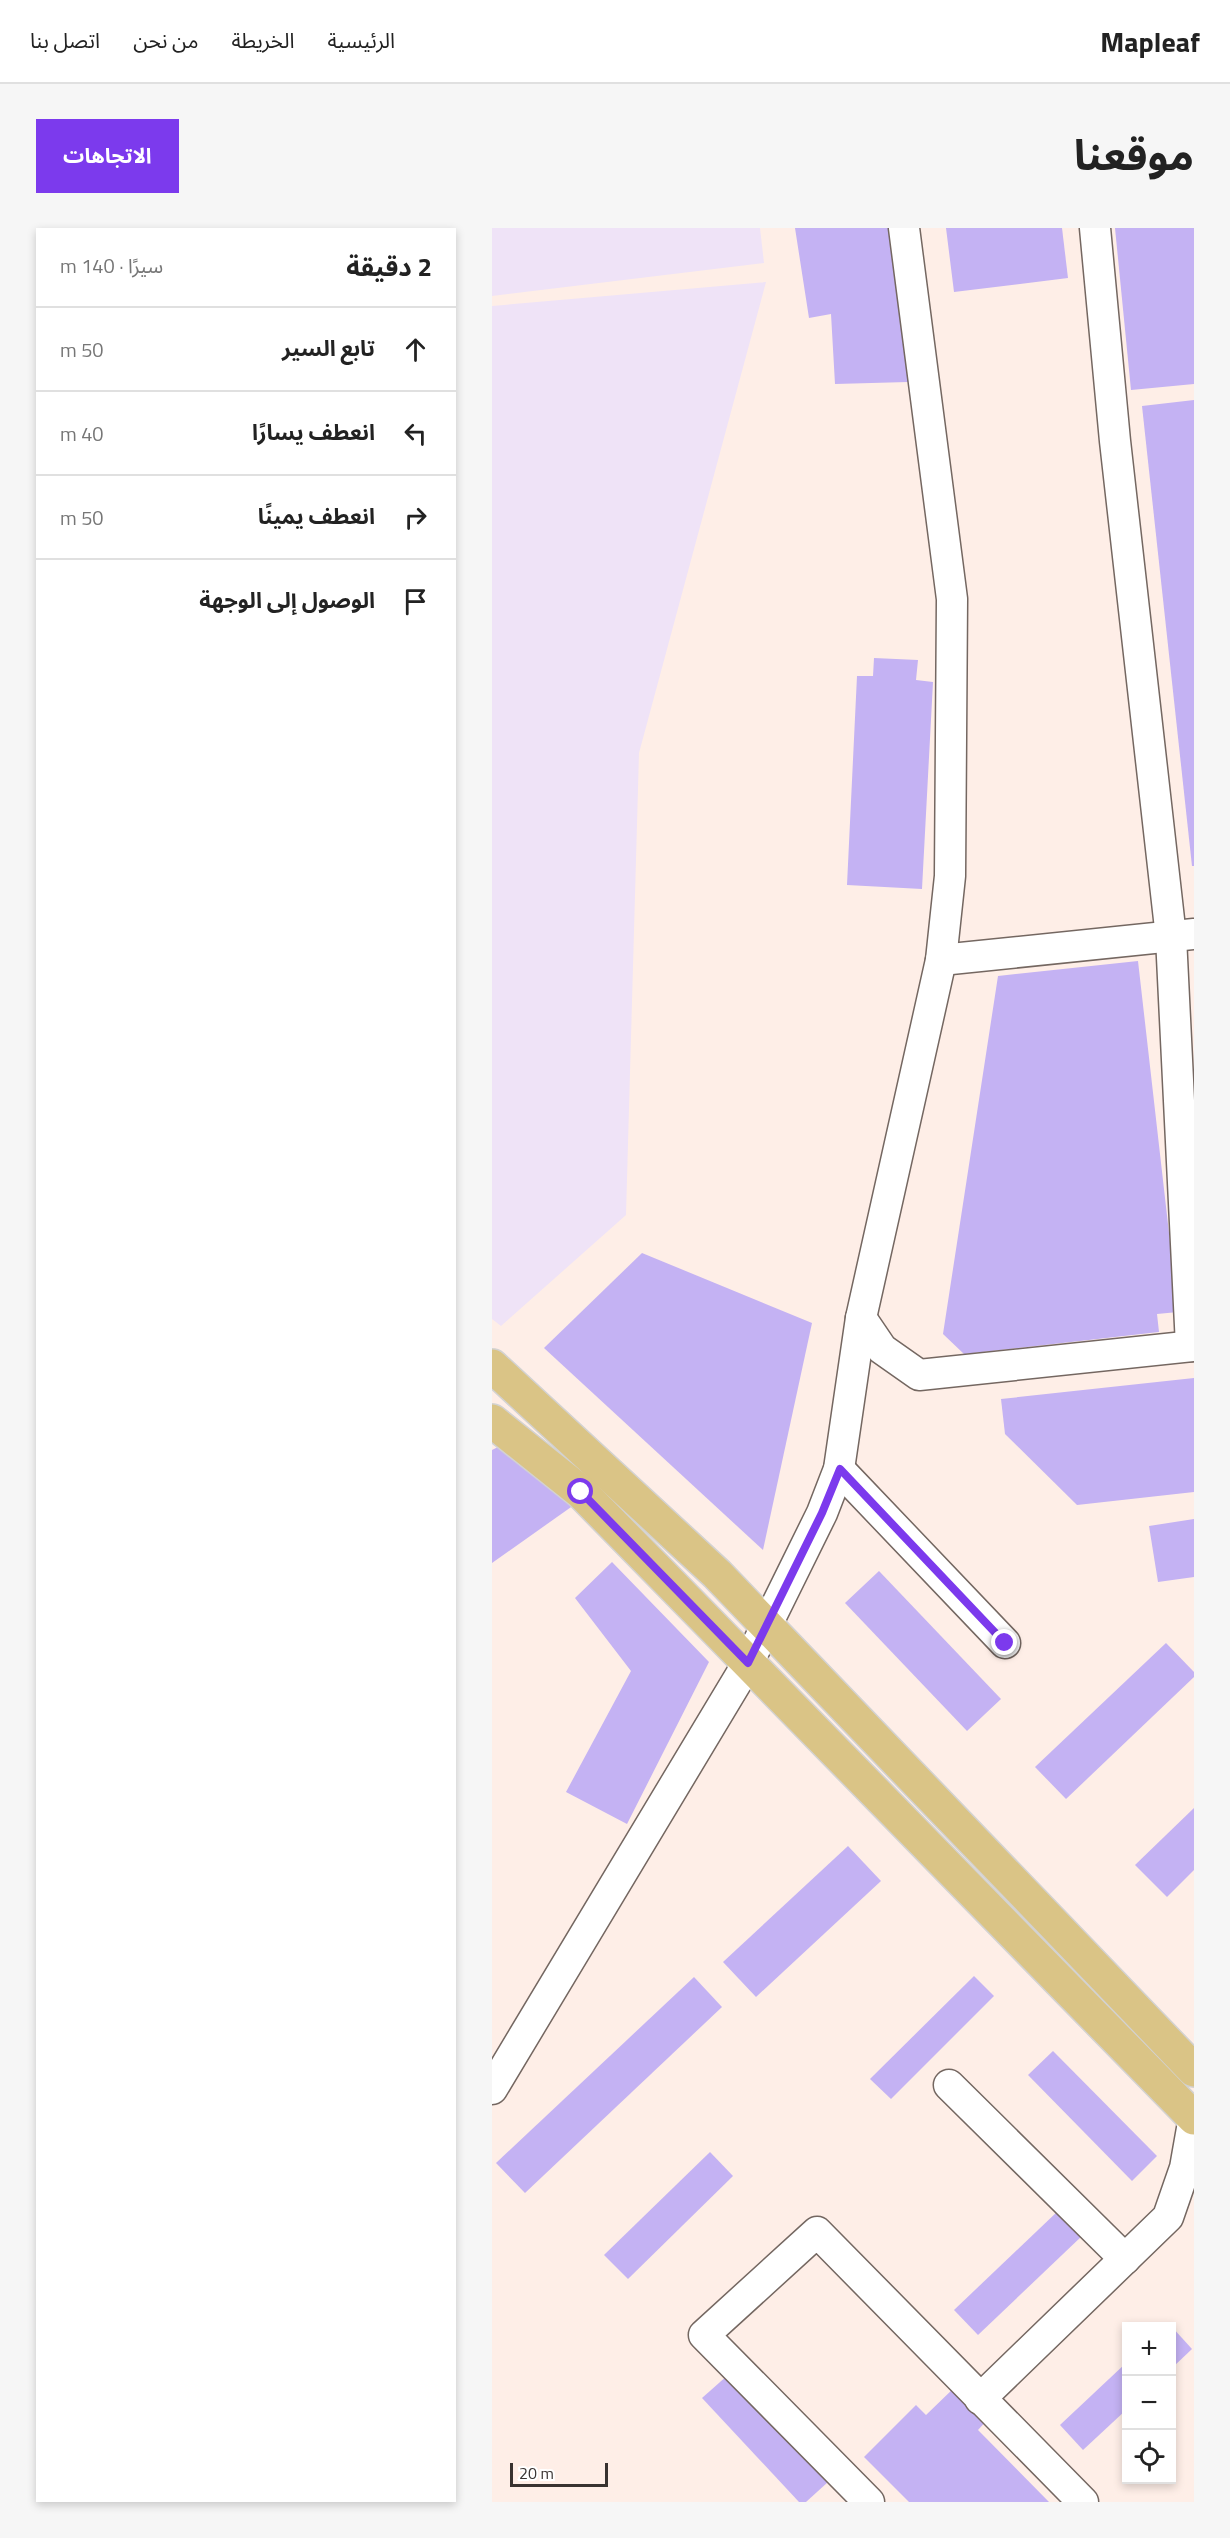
<!DOCTYPE html>
<html lang="ar">
<head>
<meta charset="utf-8">
<style>
  :root { --surface:#fff; --page:#f6f6f6; --text:#222; --muted:#767676; --line:#e0e0e0; --accent:#7c3aed }
  body { margin:0; font-family:"Titillium Web","Noto Sans Arabic",sans-serif; background:var(--page); color:var(--text); direction:rtl }
  .controls { position:absolute; right:18px; bottom:18px; display:grid; overflow:hidden; border-radius:0px; box-shadow:0 3px 9px #0003 }
  .controls button { width:54px; height:54px; display:grid; place-items:center; padding:0; border:0; border-bottom:2px solid var(--line); background:var(--surface); color:var(--text); font:30px sans-serif }
  .scale { position:absolute; left:18px; bottom:15px; width:98px; box-sizing:border-box; padding-left:6px; border:3px solid #383230; border-top:0; font-size:16px; line-height:21px; white-space:nowrap; color:#383230; -webkit-text-stroke:4px #fff; paint-order:stroke }
  .stop { position:absolute; width:18px; height:18px; margin:-14px; border:4px solid #7c3aed; border-radius:50%; background:#fff }
  .stop.end { background:#7c3aed; border-color:#fff; box-shadow:0 2px 6px #0008 }
  .list { margin:0; padding:0; list-style:none }
  h2 { display:flex; justify-content:space-between; align-items:center; height:78px; margin:0; padding:0 24px; font-size:26px }
  h2 small { font-size:20px; font-weight:400; color:var(--muted) }
  .list li { display:grid; grid-template-columns:39px 1fr auto; gap:18px; align-items:center; box-sizing:border-box; height:84px; padding:0 24px; border-top:2px solid var(--line) }
  .list b { display:block; font-size:22px; white-space:nowrap }
  .list em { font-size:20px; font-style:normal; color:var(--muted) }
  .icon { flex:none; width:33px; height:33px; fill:none; stroke:currentColor; stroke-width:2; stroke-linecap:round; stroke-linejoin:round }
  .map { position:relative; flex:none; width:702px; height:2274px; overflow:hidden; direction:ltr; border-radius:0px }
  header { display:flex; align-items:center; gap:36px; box-sizing:border-box; height:84px; padding:0 30px; background:var(--surface); border-bottom:2px solid var(--line) }
  header strong { font-size:28px }
  nav { display:flex; gap:33px; margin-inline-start:auto; font-size:21px }
  .intro { display:flex; align-items:center; justify-content:space-between; box-sizing:border-box; height:144px; padding:0 36px }
  h1 { margin:0; font-size:42px }
  .button { padding:15px 27px; border-radius:0px; background:var(--accent); color:#fff; font-size:21px; font-weight:700 }
  main { display:flex; gap:36px; padding:0 36px }
  aside { flex:1; background:var(--surface); border-radius:0px; box-shadow:0 3px 9px #0003 }
  .map>svg:first-child { display:block }
  .education { fill:#efe3f7 }
  .building { fill:#c4b2f3 }
  .lines { fill:none; stroke-linecap:round; stroke-linejoin:round }
  .minor-casing { stroke:#746761; stroke-width:33 }
  .primary-casing { stroke:#d3d2d1; stroke-width:36 }
  .minor { stroke:#fff; stroke-width:30 }
  .primary { stroke:#dac486; stroke-width:33 }
  .route { stroke:#7c3aed; stroke-width:8 }
</style>
</head>
<body>
<header>
<strong>Mapleaf</strong>
<nav><a>الرئيسية</a><a>الخريطة</a><a>من نحن</a><a>اتصل بنا</a></nav>
</header>
<div class="intro"><h1>موقعنا</h1><a class="button">الاتجاهات</a></div>
<main>
<div class="map">
<svg width="702" height="2274" viewBox="0 0 702 2274">
  <rect width="100%" height="100%" fill="#feeee7"/>
  <g class="education">
    <polygon points="0,0 268,0 272,35 0,68"/>
    <polygon points="274,54 147,525 134,987 9,1098 0,1091 0,78"/>
  </g>
  <g class="building">
    <polygon points="303,0 401,0 416,154 343,156 339,86 317,90"/>
    <polygon points="454,0 570,0 576,50 462,64"/>
    <polygon points="623,0 702,0 702,156 639,162"/>
    <polygon points="702,172 702,638 700,638 650,178"/>
    <polygon points="382,430 426,432 424,452 441,454 430,661 355,657 365,448 381,448"/>
    <polygon points="646,733 686,1084 665,1086 667,1104 472,1126 451,1106 506,748"/>
    <polygon points="150,1025 320,1095 271,1322 52,1120"/>
    <polygon points="702,1150 702,1264 585,1277 513,1206 509,1171"/>
    <polygon points="6,1219 82,1277 0,1335 0,1222"/>
    <polygon points="702,1291 702,1349 666,1354 657,1298"/>
    <polygon points="120,1334 217,1434 135,1596 74,1564 139,1443 83,1370"/>
    <polygon points="387,1343 509,1471 475,1503 353,1375"/>
    <polygon points="674,1415 702,1444 702,1449 574,1571 543,1539"/>
    <polygon points="702,1580 702,1642 675,1669 643,1637"/>
    <polygon points="356,1618 389,1653 264,1769 231,1734"/>
    <polygon points="482,1748 502,1768 399,1871 378,1851"/>
    <polygon points="202,1749 230,1779 33,1965 4,1935"/>
    <polygon points="561,1823 665,1928 640,1953 536,1847"/>
    <polygon points="218,1924 241,1948 136,2051 112,2027"/>
    <polygon points="567,1982 591,2007 486,2107 462,2082"/>
    <polygon points="680,2099 700,2121 680,2140"/>
    <polygon points="634,2135 634,2182 591,2222 568,2197"/>
    <polygon points="236,2147 336,2254 314,2274 307,2274 210,2170"/>
    <polygon points="464,2158 496,2191 486,2202 557,2274 417,2274 372,2229 424,2177 434,2187"/>
  </g>
  <g class="lines">
    <defs>
      <g id="minor">
        <polyline points="603,0 623,213 679,709 699,1118"/>
        <polyline points="449,732 702,706"/>
        <polyline points="369,1090 390,1121 427,1147 702,1118"/>
        <polyline points="347,1241 513,1415"/>
        <polyline points="457,1857 633,2031"/>
        <polyline points="0,1861 256,1435 330,1285 347,1241 369,1090 449,732 458,648 460,371 412,0"/>
        <polyline points="488,2171 676,1989 693,1940 702,1889"/>
        <polyline points="377,2274 212,2107 325,2004 591,2274"/>
      </g>
      <g id="primary">
        <polyline points="0,1138 225,1346 702,1842"/>
        <polyline points="0,1193 89,1264 702,1890"/>
      </g>
    </defs>
    <use href="#minor" class="minor-casing"/>
    <use href="#primary" class="primary-casing"/>
    <use href="#minor" class="minor"/>
    <use href="#primary" class="primary"/>
  </g>
  <g class="lines">
    <polyline class="route" points="89,1264 256,1435 330,1285 348,1241 513,1415"/>
  </g>
</svg>
<div class="controls">
<button>+</button>
<button>−</button>
<button><svg class="icon" aria-label="locate" viewBox="0 0 24 24"><circle cx="12" cy="12" r="6"/><path d="M12 2v4M12 18v4M2 12h4M18 12h4"/></svg></button>
</div>
<div class="scale">20 m</div>
<div class="stop" style="left:89px;top:1264px"></div>
<div class="stop end" style="left:513px;top:1415px"></div>
</div>
<aside>
<h2>2 دقيقة<small>سيرًا · 140 m</small></h2>
<ul class="list">
<li><svg class="icon" aria-label="ahead" viewBox="0 0 24 24"><path d="M12 20V5M6 11l6-6 6 6"/></svg><div><b>تابع السير</b></div><em>50 m</em></li>
<li><svg class="icon" aria-label="left" viewBox="0 0 24 24"><path d="M17 20v-9H6M10 6l-5 5 5 5"/></svg><div><b>انعطف يسارًا</b></div><em>40 m</em></li>
<li><svg class="icon" aria-label="right" viewBox="0 0 24 24"><path d="M7 20v-9h11M14 6l5 5-5 5"/></svg><div><b>انعطف يمينًا</b></div><em>50 m</em></li>
<li><svg class="icon" aria-label="arrive" viewBox="0 0 24 24"><path d="M6 21V4h12l-3 4 3 4H6"/></svg><div><b>الوصول إلى الوجهة</b></div></li>
</ul>
</aside>
</main>
</body>
</html>
